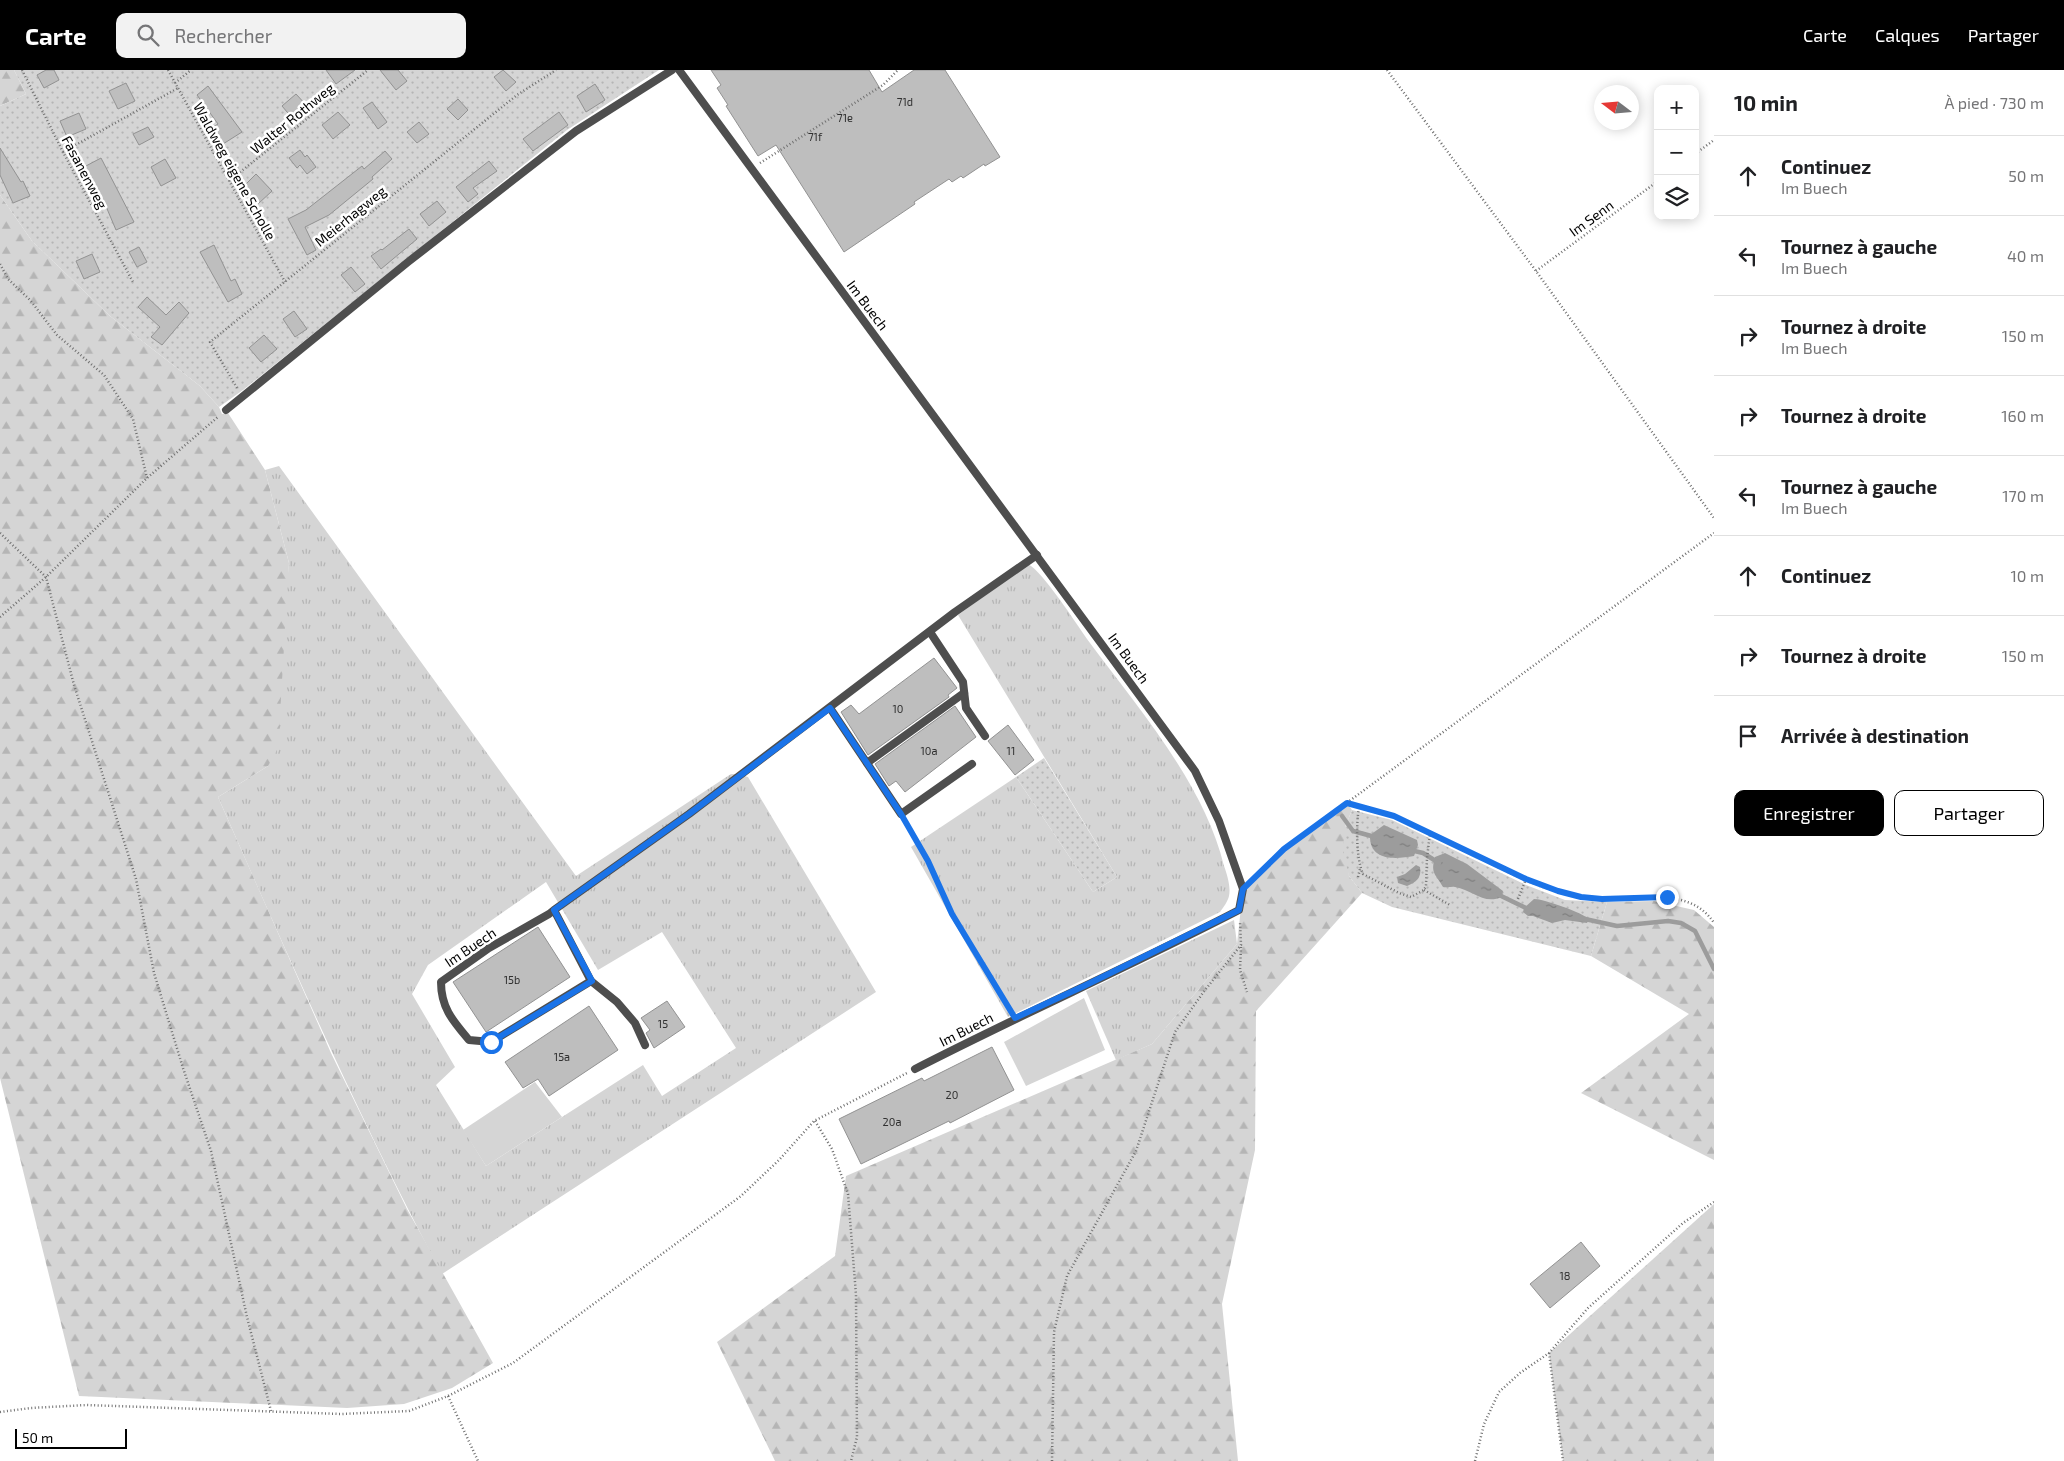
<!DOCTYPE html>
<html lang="fr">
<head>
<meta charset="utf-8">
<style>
  :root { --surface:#fff; --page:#f2f2f2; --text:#202124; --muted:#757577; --line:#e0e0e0; --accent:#000 }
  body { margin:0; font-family:"Exo 2",sans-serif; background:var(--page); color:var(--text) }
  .controls { position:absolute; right:15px; top:15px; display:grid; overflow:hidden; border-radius:10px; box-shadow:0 2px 12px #0003 }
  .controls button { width:45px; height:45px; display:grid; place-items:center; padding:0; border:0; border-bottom:1px solid var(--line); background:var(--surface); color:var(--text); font:25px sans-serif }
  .compass { position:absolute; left:1594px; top:15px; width:45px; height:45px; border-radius:50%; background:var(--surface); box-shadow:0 2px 12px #0003; rotate:286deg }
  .scale { position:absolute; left:15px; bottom:12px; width:112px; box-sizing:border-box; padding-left:5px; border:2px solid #000; border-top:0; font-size:14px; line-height:18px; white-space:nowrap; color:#000; -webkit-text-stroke:4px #fff; paint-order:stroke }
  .stop { position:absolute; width:15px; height:15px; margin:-11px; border:4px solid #1a73e8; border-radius:50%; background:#fff }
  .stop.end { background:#1a73e8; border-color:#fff; box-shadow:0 1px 5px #0008 }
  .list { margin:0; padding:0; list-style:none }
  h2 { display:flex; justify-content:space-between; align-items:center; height:65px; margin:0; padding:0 20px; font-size:21px }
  h2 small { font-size:16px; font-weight:400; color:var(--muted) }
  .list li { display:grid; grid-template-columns:32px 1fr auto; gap:15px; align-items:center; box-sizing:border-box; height:80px; padding:0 20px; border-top:1px solid var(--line) }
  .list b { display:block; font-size:19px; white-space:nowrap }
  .list p { margin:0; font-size:16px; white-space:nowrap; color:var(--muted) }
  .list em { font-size:16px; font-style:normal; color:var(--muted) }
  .actions { display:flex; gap:10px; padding:15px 20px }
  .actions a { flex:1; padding:11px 0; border:1px solid var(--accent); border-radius:10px; text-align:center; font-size:18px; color:var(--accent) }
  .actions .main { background:var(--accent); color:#fff }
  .icon { flex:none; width:28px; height:28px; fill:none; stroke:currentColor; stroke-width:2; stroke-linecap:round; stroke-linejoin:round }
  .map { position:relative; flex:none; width:1714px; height:1391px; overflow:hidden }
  header { display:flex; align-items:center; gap:30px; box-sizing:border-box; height:70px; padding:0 25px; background:var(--accent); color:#fff }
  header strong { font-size:24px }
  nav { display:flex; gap:28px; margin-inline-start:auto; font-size:18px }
  .search { width:350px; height:45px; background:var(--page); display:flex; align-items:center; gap:12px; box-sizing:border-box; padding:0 18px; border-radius:10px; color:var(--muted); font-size:19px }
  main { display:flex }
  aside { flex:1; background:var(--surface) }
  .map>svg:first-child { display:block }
  .grass { fill:url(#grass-tufts); fill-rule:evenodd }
  .forest { fill:url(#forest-firs) }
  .park { fill:url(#park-dots) }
  .pitch { fill:#d5d5d5 }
  .water { fill:url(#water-ripples) }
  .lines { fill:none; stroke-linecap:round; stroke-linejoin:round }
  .stream { stroke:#9c9c9c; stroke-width:4.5 }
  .building { fill:#bebebe; stroke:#929292 }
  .path { stroke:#707070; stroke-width:2.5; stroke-dasharray:1 2.5; stroke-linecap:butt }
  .service { stroke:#4e4e4e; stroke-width:8 }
  .route { stroke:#1a73e8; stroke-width:6 }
  .labels { text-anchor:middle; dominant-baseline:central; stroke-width:5; stroke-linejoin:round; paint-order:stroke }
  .number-label { font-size:11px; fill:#303030 }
  .street-label { font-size:14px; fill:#000; stroke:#fff }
</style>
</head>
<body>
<header>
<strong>Carte</strong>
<div class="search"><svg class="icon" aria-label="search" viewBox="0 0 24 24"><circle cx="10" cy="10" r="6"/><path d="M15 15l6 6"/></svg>Rechercher</div>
<nav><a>Carte</a><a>Calques</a><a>Partager</a></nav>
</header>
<main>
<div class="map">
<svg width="1714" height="1391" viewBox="0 0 1714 1391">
  <defs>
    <pattern id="grass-tufts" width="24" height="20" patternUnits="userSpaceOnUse" patternTransform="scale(1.25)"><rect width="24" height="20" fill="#d5d5d5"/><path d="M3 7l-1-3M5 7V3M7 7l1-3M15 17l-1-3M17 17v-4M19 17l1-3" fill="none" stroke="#b5b5b5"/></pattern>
    <pattern id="forest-firs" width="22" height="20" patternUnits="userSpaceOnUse" patternTransform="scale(1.25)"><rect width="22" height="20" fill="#d5d5d5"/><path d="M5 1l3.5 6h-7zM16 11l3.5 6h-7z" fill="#b5b5b5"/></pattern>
    <pattern id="park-dots" width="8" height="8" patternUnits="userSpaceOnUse" patternTransform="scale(1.25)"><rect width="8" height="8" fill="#d5d5d5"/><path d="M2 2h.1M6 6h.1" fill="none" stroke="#b5b5b5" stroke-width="1.8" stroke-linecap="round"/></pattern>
    <pattern id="water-ripples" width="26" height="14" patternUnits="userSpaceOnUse" patternTransform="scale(1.25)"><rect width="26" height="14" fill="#9c9c9c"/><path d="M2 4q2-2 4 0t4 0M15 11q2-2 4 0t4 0" fill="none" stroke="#7d7d7d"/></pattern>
  </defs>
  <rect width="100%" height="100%" fill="#fff"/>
  <g class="grass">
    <path d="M 279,396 L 576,806 L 731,704 L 737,704 L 748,707 L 876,922 L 442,1204 C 359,1049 289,888 218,727 L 268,696 L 289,493 L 265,400 ZM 546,812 L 598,900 L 662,862 L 736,978 L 662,1026 L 643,995 L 486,1096 L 436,1015 L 455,997 L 412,924 L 428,895 Z"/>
    <path d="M 1028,494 C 1043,502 1076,553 1087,569 C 1137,637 1204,713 1224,796 C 1227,804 1231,817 1229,826 C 1228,831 1223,838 1220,842 L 1008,947 L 911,777 L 1016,707 L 1093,822 L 1117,807 L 958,545 Z"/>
    <polygon points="1234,850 1237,874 1152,974 1116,990 1086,921"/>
  </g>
  <g class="forest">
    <polygon points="0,0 14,0 26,24 0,36"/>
    <polygon points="0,125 32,171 110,246 200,316 219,337 222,344 228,343 265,400 289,493 278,678 268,696 218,727 331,983 407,1139 493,1293 452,1318 404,1334 347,1338 79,1326 0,1008"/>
    <polygon points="1347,733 1352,740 1345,757 1349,806 1362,823 1256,941 1255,1080 1222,1234 1238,1391 775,1391 717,1272 835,1186 846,1106 1152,974 1237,874 1243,819 1284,779"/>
    <polygon points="1654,831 1694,840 1714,857 1714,1090 1581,1023 1689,944 1591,886 1607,832"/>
    <polygon points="1714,1134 1714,1391 1563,1391 1549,1283"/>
  </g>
  <g class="park">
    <polygon points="14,0 659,0 567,60 243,320 219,337 200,316 110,246 32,171 0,125 0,36 26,24"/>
    <polygon points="1044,688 1117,807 1093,822 1016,707"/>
    <polygon points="1352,740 1392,750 1526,815 1565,830 1607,832 1591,886 1392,837 1362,823 1349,806 1343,782 1345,757"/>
  </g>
  <g class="pitch">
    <polygon points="1084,928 1105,980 1026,1016 1004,972"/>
    <polygon points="535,1012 562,1047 486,1096 463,1060"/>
  </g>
  <g class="water">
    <path d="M 1384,755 L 1417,770 L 1418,775 L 1414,786 C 1396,789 1369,792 1370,765 Z"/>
    <path d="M 1445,783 L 1467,794 L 1503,821 L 1502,827 C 1483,835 1473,820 1455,817 C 1451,816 1447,818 1443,817 C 1436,804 1430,804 1435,787 Z"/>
    <path d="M 1416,795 L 1420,797 C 1422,808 1416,812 1407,816 L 1398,813 L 1397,807 L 1405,804 Z"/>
    <path d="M 1534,829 C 1544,829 1583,843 1589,849 L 1587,853 L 1565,850 L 1552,853 L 1533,846 L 1528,846 L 1523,842 L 1524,838 Z"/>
  </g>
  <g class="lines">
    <g class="stream">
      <polyline points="1342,746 1353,761 1375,767"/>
      <polyline points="1410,780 1423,783 1439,793"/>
      <polyline points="1497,824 1528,839"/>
      <polyline points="1585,849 1617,856 1668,851 1681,853 1695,861 1714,899"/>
    </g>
  </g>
  <g class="building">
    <polygon points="46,0 54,0 59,10 44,18 37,5"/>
    <polygon points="326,0 355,0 336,14"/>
    <polygon points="380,0 398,0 407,11 396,20"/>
    <polygon points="503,0 516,12 506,21 494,7"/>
    <polygon points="711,0 869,0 882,22 914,0 945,0 1000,87 985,96 984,94 963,108 961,106 952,112 949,109 914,132 915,134 844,182 776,75 758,86 726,36 728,35 717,18 721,15"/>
    <polygon points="126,13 135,31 118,39 109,21"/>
    <polygon points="595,14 605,30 586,42 577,26"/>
    <polygon points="208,16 242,62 223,74 213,57 218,54 197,25"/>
    <polygon points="296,24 307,36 293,49 282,36"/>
    <polygon points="458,29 468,40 458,50 447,39"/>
    <polygon points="372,32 387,52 378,59 363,38"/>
    <polygon points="338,42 350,55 333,69 322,55"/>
    <polygon points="559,42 568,55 533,81 523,69"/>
    <polygon points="79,43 86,59 67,67 60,51"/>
    <polygon points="419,52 429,64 417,73 407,62"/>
    <polygon points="148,57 154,67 139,75 133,64"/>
    <polygon points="0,78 21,112 23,111 30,126 13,133 0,105"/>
    <polygon points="300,80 305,87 307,85 316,97 307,104 300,95 297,98 289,88"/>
    <polygon points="385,81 392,89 372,107 373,109 329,145 305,157 316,180 307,185 288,149 306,140 362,96 364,99"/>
    <polygon points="101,88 134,152 116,160 105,134 103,135 84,97"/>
    <polygon points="165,89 176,108 161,116 151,97"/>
    <polygon points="489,91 497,101 473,118 478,124 468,132 456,117"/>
    <polygon points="256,104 272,121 258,134 243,117"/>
    <polygon points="437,131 446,142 429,156 420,144"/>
    <polygon points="409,159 417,169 381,199 371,186 381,179 382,180"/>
    <polygon points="214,175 231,211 235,209 242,224 228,232 200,182"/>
    <polygon points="139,177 147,192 137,197 129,182"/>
    <polygon points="92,184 100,202 84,209 76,191"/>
    <polygon points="351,197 365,214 355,222 341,205"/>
    <polygon points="147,227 166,245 179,232 189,243 162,275 151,267 160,257 138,237"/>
    <polygon points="294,241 307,259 295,267 283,249"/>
    <polygon points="264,265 277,279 261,292 249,278"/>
    <polygon points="934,588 957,618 948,625 949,627 868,685 841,642 851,635 859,644"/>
    <polygon points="955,636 976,667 905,722 896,711 889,716 875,694"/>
    <polygon points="1008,655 1034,690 1015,705 988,671"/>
    <polygon points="538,857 570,907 486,962 453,912"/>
    <polygon points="667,931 685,957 654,978 646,963 650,960 641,948"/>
    <polygon points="589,936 618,980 549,1026 538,1009 523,1018 505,992"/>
    <polygon points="992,977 1014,1020 950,1053 949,1051 861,1094 839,1049 922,1008 924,1011"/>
    <polygon points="1581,1172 1600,1196 1550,1238 1530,1214"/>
  </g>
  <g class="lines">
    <g class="path">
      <polyline points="22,0 63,82 133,212"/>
      <polyline points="168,0 285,212"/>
      <polyline points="1387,0 1536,201 1714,448"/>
      <polyline points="175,13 191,0"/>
      <polyline points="63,82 178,18"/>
      <polyline points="1695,84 1714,70"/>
      <polyline points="760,93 883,15 898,0"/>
      <polyline points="229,111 368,0"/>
      <polyline points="0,194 8,209 30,230 57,265 104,305 133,349 147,408"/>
      <polyline points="1536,201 1658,111"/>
      <polyline points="237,318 210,272 517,25 556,0"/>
      <polyline points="0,463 46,507 74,615 136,809 154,903 183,998 211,1081 247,1247 271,1341"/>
      <polyline points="0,547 46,507 147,408 219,346"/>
      <path d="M 1347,733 C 1362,738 1379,741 1394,747 C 1406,751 1417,757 1429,762 C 1477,784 1530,820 1582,827 C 1624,834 1687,811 1714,853"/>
      <path d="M 1359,738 C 1356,753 1356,789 1363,804 L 1399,823 L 1411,827 L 1424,820 L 1426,816 L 1427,788 L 1430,763"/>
      <polyline points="907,754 928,791 952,844 1011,941"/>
      <polyline points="1358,807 1360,799"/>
      <polyline points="1252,810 1284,779 1714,463"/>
      <polyline points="1424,820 1450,835"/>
      <polyline points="1518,829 1526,809"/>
      <polyline points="1241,877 1240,900 1247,922"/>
      <polyline points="815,1051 832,1079 848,1124 856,1225 857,1367 851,1391"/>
      <polyline points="1549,1283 1563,1391"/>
      <polyline points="448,1326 478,1391"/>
      <polyline points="0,1342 31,1338 87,1335 341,1344 409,1341 448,1326 513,1293 741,1126 779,1090 814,1051 907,1003"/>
      <polyline points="1052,1391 1054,1262 1067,1206 1136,1081 1175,962 1205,920 1241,875 1240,851"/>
      <polyline points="1475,1391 1484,1354 1499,1322 1520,1303 1549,1283 1588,1238 1683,1153 1714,1132"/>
    </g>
    <g class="service">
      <path d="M 679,0 L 1195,701 L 1219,751 L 1243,819 L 1239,840 C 1133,895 1022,944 915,999"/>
      <polyline points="226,340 408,192 576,61 672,0"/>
      <polyline points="930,562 963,612 966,638 985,666"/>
      <polyline points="830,638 901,744 972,694"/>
      <polyline points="867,693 964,623"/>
      <path d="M 554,840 L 591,911 L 491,972 L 469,970 C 453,951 441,938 441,912 L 489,878 L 549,844 L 554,840 L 689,744 L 955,542 L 1037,485"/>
      <polyline points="591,911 617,932 635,953 645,975"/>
    </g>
  </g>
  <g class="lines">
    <polyline class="route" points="491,972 592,911 554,840 689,744 830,638 901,744 928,791 952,844 1015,948 1084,916 1239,840 1243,819 1284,779 1347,733 1394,746 1526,809 1558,821 1581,827 1602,829 1667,827"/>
  </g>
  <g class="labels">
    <g class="number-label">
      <text x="905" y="31">71d</text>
      <text x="845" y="47">71e</text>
      <text x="815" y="66">71f</text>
      <text x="898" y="638">10</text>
      <text x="929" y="680">10a</text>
      <text x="1011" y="680">11</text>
      <text x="512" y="909">15b</text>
      <text x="663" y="953">15</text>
      <text x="562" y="986">15a</text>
      <text x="952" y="1024">20</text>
      <text x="892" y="1051">20a</text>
      <text x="1565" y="1205">18</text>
    </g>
    <g class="street-label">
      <text transform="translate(292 48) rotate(-39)">Walter Rothweg</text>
      <text transform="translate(235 101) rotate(61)">Waldweg eigene Scholle</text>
      <text transform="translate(85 102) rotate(62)">Fasanenweg</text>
      <text transform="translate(350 146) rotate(-39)">Meierhagweg</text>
      <text transform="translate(1591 148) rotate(-36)">Im Senn</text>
      <text transform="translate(868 235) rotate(53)">Im Buech</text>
      <text transform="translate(1129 588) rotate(54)">Im Buech</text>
      <text transform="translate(470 877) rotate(-34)">Im Buech</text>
      <text transform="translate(966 959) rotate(-27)">Im Buech</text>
    </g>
  </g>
</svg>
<div class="controls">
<button>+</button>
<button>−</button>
<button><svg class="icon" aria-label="layers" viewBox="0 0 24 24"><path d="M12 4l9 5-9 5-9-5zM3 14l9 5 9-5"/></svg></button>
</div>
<svg class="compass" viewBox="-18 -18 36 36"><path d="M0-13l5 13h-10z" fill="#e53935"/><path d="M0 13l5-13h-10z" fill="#757577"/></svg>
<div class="scale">50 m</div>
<div class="stop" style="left:491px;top:972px"></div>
<div class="stop end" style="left:1667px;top:827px"></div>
</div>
<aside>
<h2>10 min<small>À pied · 730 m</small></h2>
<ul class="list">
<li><svg class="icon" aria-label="ahead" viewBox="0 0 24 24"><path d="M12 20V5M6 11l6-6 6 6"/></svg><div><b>Continuez</b><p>Im Buech</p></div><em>50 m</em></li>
<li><svg class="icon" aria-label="left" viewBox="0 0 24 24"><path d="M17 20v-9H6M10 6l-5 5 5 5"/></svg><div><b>Tournez à gauche</b><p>Im Buech</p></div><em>40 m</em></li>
<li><svg class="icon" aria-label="right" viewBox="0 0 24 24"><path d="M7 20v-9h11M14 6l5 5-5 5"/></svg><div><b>Tournez à droite</b><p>Im Buech</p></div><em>150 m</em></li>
<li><svg class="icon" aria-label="right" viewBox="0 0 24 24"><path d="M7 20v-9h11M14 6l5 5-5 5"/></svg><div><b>Tournez à droite</b></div><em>160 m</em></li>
<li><svg class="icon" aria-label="left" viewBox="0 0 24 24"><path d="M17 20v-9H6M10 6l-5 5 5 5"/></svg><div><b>Tournez à gauche</b><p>Im Buech</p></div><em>170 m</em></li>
<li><svg class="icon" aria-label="ahead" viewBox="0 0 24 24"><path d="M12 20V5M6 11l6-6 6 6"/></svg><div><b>Continuez</b></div><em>10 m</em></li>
<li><svg class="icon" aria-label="right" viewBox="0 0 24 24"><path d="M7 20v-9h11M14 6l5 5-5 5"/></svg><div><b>Tournez à droite</b></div><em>150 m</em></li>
<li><svg class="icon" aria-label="arrive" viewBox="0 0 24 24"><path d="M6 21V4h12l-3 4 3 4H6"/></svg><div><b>Arrivée à destination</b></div></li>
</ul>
<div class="actions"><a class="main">Enregistrer</a><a>Partager</a></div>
</aside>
</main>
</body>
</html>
